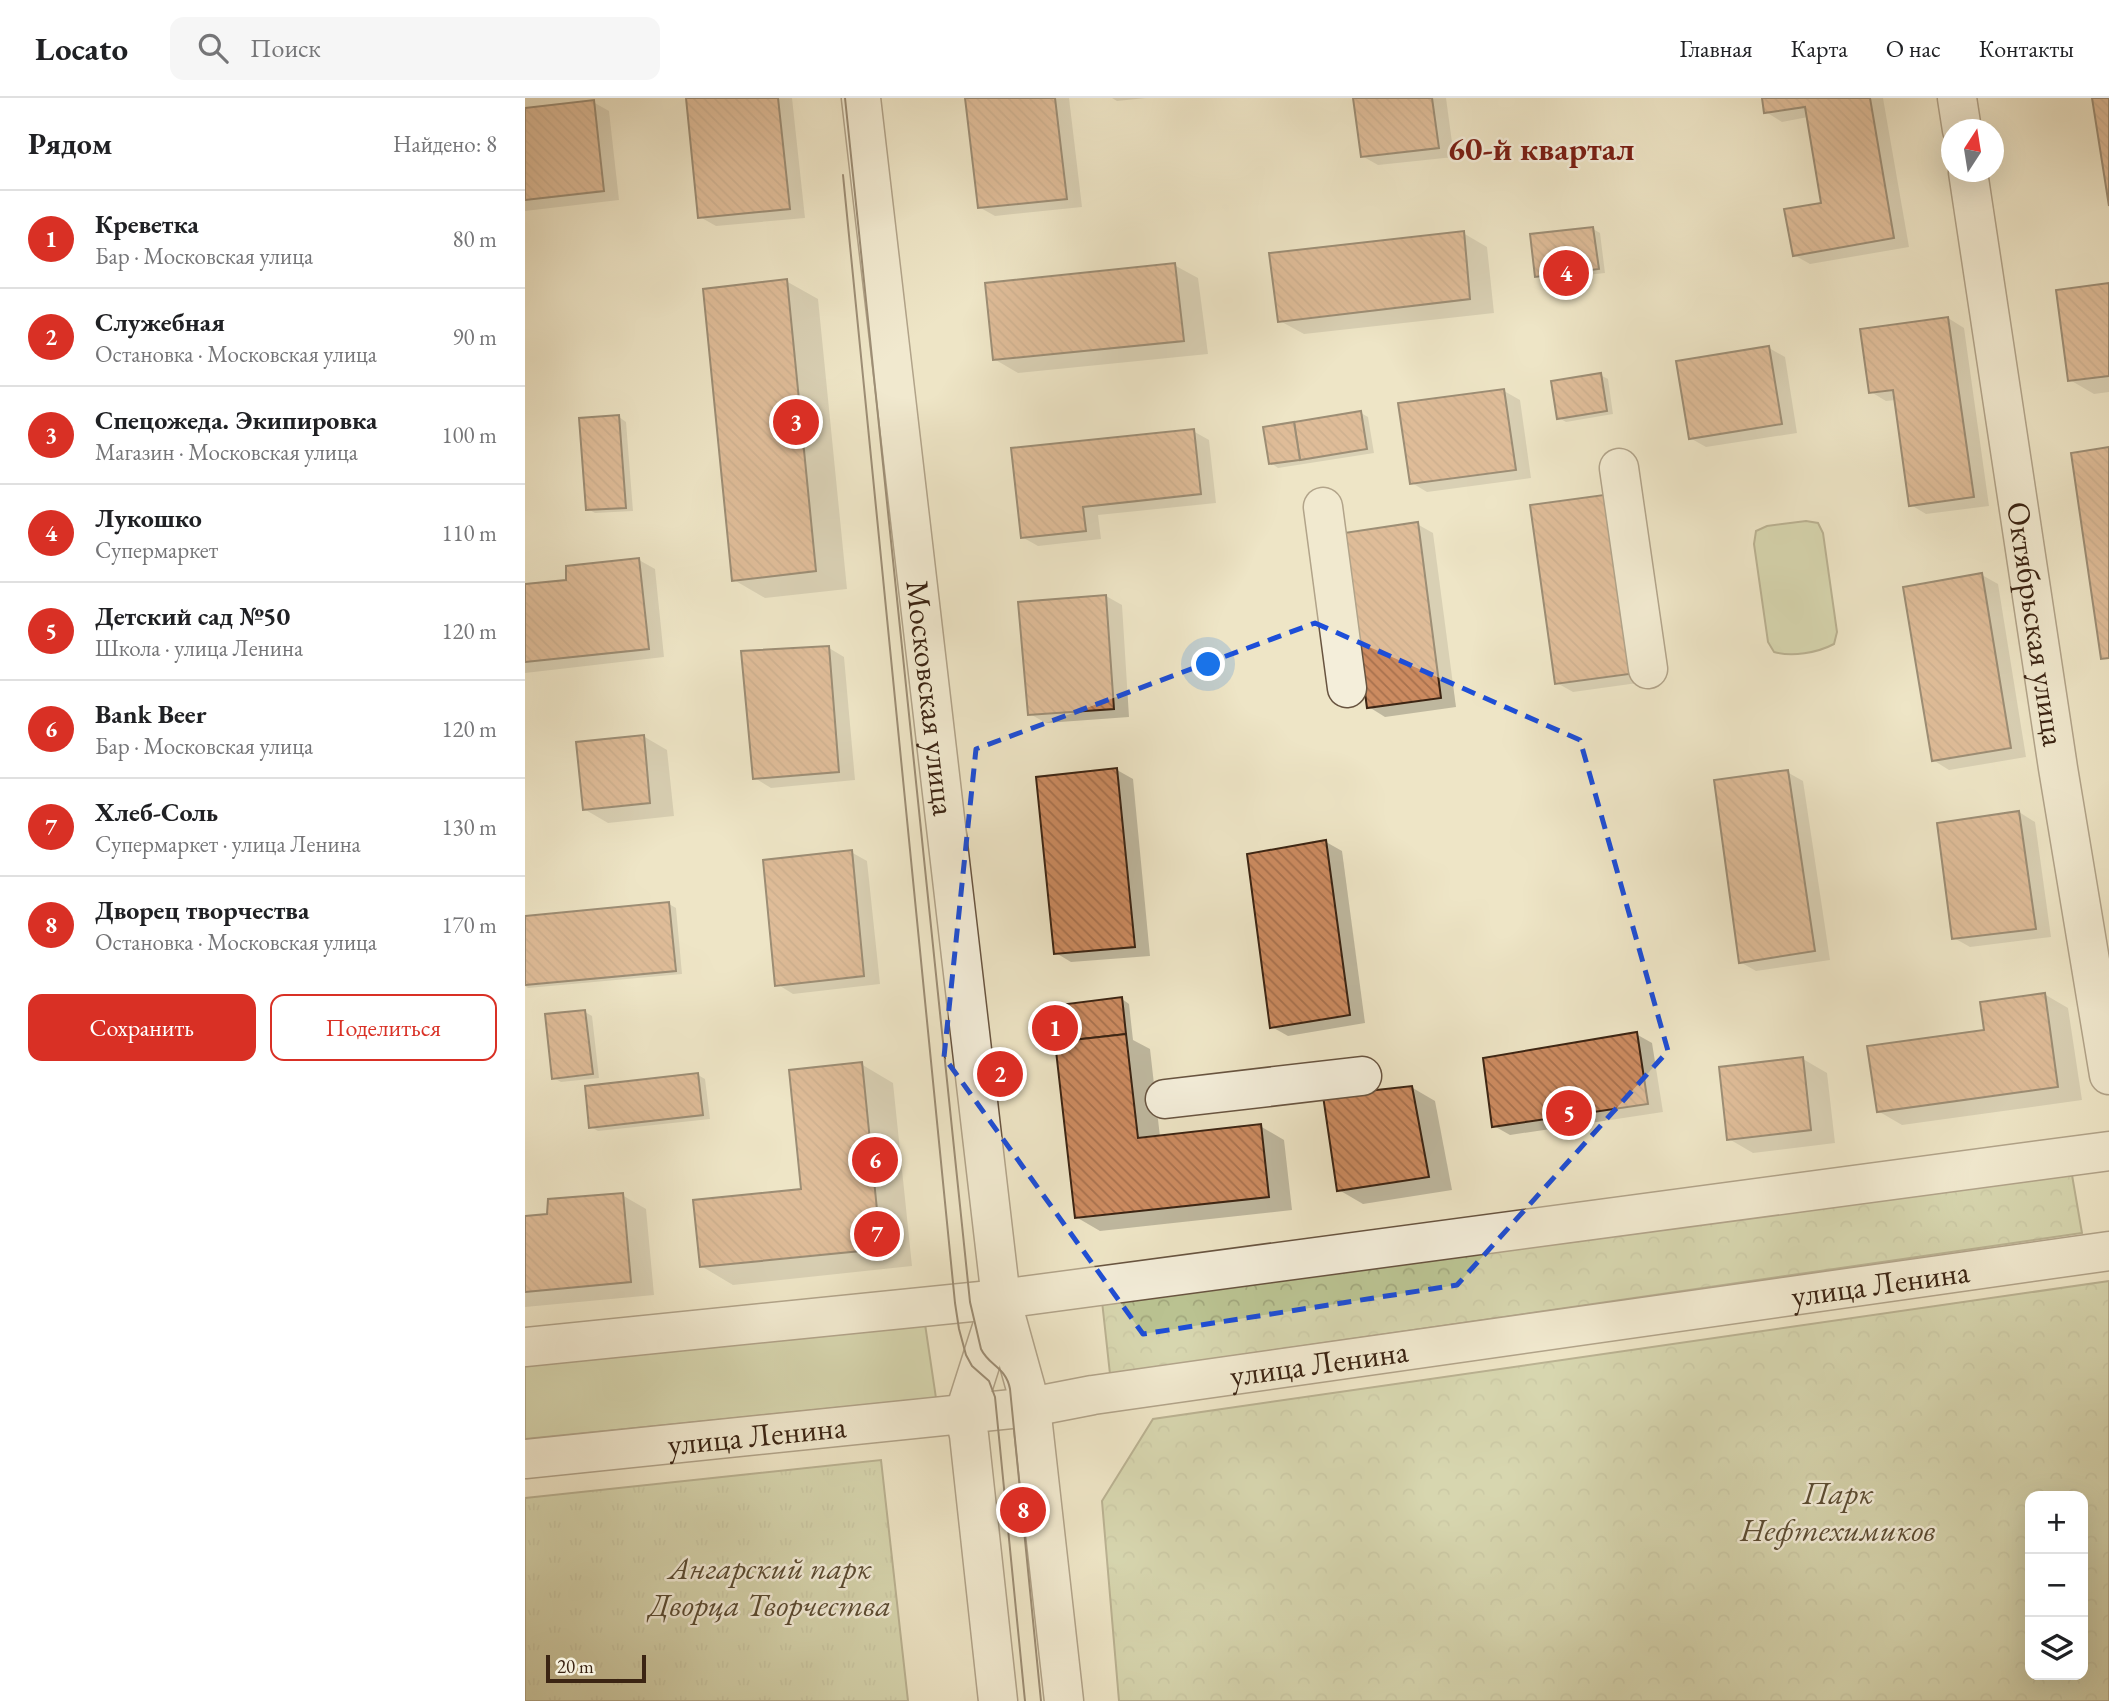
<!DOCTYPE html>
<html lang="ru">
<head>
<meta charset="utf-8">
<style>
  :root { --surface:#fff; --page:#f6f6f6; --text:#202124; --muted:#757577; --line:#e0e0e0; --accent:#d93025 }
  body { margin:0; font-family:"EB Garamond",serif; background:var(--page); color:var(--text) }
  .controls { position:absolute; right:21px; bottom:21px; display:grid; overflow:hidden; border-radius:14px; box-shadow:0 7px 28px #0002 }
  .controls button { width:63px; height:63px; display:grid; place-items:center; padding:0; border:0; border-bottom:2px solid var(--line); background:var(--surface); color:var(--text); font:35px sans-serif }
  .compass { position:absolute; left:1416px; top:21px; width:63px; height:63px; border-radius:50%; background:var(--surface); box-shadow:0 7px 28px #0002; rotate:12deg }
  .scale { position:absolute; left:21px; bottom:18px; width:100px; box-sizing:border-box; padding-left:7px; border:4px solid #3b2413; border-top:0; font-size:19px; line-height:24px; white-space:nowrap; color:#3b2413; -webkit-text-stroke:5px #f4eeda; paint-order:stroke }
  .you { position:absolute; left:684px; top:567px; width:24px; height:24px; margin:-18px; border:5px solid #fff; border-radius:50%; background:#1a73e8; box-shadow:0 0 0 10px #1a73e833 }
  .badge { display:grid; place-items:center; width:46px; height:46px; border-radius:50%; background:var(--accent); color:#fff; font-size:23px; font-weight:700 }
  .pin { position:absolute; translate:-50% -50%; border:4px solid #fff; box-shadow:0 2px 7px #0006 }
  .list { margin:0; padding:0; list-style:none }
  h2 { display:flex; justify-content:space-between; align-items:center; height:91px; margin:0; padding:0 28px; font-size:30px }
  h2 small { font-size:23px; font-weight:400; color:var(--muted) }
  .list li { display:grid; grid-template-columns:46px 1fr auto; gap:21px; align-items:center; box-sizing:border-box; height:98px; padding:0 28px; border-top:2px solid var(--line) }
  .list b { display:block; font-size:26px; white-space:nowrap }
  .list p { margin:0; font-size:23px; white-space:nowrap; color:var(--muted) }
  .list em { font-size:23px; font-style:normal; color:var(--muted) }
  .actions { display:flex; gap:14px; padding:21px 28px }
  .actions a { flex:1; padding:16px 0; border:2px solid var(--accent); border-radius:14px; text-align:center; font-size:24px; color:var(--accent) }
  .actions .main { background:var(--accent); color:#fff }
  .icon { flex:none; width:38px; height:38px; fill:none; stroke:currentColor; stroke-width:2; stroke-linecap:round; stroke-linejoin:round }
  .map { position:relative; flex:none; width:1584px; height:1603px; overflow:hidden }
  header { display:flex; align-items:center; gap:42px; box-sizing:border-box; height:98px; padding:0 35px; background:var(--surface); border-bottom:2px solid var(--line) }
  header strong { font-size:33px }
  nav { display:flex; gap:38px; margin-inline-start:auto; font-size:24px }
  .search { width:490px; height:63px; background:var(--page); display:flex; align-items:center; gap:18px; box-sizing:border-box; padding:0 24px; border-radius:14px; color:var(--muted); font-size:26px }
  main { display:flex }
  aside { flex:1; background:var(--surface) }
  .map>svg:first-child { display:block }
  .grass { fill:#bbc493; stroke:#7b7453; stroke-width:2 }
  .forest { fill:url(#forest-crowns); stroke:#7b7453; stroke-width:2; fill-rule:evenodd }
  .park { fill:url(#park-tufts); stroke:#7b7453; stroke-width:2 }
  .shadow { fill:#0003 }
  .building { fill:url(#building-back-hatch); stroke:#3b2413; stroke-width:2 }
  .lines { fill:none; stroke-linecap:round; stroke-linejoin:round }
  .minor-casing { stroke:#685440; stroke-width:41 }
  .minor { stroke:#f4eeda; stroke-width:38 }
  .tram { stroke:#3b2413; stroke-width:2 }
  .marked { fill:none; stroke:#1d4ed8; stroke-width:5; stroke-dasharray:14 9; stroke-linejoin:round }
  .labels { text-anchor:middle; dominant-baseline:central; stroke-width:5; stroke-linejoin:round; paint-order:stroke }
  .street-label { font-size:32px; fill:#3b2413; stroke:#f4eeda }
  .park-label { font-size:32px; font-style:italic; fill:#5b4c33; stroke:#f4eeda }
  .neighbourhood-label { font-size:33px; font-weight:bold; fill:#7a1f14; stroke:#f4eeda }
</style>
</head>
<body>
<header>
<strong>Locato</strong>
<div class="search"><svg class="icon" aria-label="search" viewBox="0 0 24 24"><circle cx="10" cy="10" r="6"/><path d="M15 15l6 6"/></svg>Поиск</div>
<nav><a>Главная</a><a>Карта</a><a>О нас</a><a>Контакты</a></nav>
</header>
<main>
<aside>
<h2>Рядом<small>Найдено: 8</small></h2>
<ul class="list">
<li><span class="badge">1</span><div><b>Креветка</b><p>Бар · Московская улица</p></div><em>80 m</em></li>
<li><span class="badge">2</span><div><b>Служебная</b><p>Остановка · Московская улица</p></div><em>90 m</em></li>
<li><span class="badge">3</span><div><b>Спецожеда. Экипировка</b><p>Магазин · Московская улица</p></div><em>100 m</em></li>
<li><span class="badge">4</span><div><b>Лукошко</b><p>Супермаркет</p></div><em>110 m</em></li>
<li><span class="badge">5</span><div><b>Детский сад №50</b><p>Школа · улица Ленина</p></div><em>120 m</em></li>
<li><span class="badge">6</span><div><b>Bank Beer</b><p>Бар · Московская улица</p></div><em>120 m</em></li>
<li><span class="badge">7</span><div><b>Хлеб-Соль</b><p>Супермаркет · улица Ленина</p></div><em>130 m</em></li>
<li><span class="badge">8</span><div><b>Дворец творчества</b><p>Остановка · Московская улица</p></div><em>170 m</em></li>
</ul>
<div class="actions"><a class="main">Сохранить</a><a>Поделиться</a></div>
</aside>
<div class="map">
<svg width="1584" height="1603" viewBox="0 0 1584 1603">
  <defs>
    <pattern id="forest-crowns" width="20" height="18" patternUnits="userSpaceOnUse" patternTransform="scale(1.75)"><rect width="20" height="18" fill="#bbc493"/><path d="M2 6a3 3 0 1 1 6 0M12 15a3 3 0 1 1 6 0" fill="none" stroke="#a2a87e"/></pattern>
    <pattern id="park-tufts" width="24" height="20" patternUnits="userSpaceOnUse" patternTransform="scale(1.75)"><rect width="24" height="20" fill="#bbc493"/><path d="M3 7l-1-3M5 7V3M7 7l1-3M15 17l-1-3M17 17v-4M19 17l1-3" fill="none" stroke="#a2a87e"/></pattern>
    <pattern id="building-back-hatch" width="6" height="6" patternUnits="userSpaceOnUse" patternTransform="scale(1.75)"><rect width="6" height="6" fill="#cc8b60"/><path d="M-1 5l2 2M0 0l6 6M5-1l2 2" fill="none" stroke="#a7714e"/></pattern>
  </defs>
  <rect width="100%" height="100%" fill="#eee5c6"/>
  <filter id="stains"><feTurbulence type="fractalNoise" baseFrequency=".00286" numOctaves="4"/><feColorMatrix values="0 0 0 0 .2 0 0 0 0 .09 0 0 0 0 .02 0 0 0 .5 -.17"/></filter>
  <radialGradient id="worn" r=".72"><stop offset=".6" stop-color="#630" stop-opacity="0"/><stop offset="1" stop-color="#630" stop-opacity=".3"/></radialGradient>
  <g class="grass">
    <path d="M 1281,423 L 1293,425 L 1298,435 L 1312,534 L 1309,546 C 1292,555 1267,559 1249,554 L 1243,544 L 1229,446 L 1231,433 L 1242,428 Z"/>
    <polygon points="400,1226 411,1300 0,1341 0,1267"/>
  </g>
  <g class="forest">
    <polygon points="1547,1077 1557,1135 585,1276 577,1203"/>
    <path d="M 1584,1183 L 1584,1603 L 594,1603 L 577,1403 L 628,1321 ZM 1505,1398 L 1558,1398 L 1558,1577 L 1505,1577 Z"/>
  </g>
  <polygon class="park" points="356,1362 383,1603 0,1603 0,1400"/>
  <g class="shadow">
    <polygon points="162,0 267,0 280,120 191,128 175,119"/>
    <polygon points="442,0 544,0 557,109 470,118 454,109"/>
    <polygon points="587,0 621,0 592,3"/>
    <polygon points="829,0 921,0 929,59 853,67 837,58"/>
    <polygon points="1239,0 1358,0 1384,149 1285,166 1269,157 1298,106 1283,19 1257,24 1241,14"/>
    <polygon points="68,4 84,13 94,102 0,113 0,12"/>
    <polygon points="1068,131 1075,135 1080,175 1019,182 1012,178"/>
    <polygon points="938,135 962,149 969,215 779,236 755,223"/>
    <polygon points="649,167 673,180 683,256 493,275 469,261"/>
    <polygon points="261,183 293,201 322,491 240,500 209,482"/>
    <polygon points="1584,186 1584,294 1569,296 1545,282"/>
    <polygon points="1423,220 1439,230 1464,408 1401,416 1386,407 1371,302 1361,303 1346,294"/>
    <polygon points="1244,250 1260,259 1272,335 1181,349 1165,340"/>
    <polygon points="1075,277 1083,281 1088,316 1041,324 1034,320"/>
    <polygon points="979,293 995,302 1006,380 902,394 887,385"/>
    <polygon points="836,315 843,319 849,355 753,370 746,365"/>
    <polygon points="94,319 101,324 108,413 70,415 63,411"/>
    <polygon points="668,333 684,342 691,405 573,417 576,441 513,448 497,439"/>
    <polygon points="1007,409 1127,583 1048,594 1032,585"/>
    <polygon points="892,426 908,435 931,609 860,619 844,609"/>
    <polygon points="114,462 130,471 139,559 0,575 0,488 43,483"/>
    <polygon points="1457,477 1473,486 1501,659 1424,672 1408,662"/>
    <polygon points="581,498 597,507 604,619 521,625 505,616"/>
    <polygon points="304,550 319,559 330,682 246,690 230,680"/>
    <polygon points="118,638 142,652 149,718 83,725 59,711"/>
    <polygon points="592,672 608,681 625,858 546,864 531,855"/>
    <polygon points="1262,674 1278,683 1305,862 1231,873 1215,864"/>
    <polygon points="1494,714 1510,724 1526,839 1445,849 1429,840"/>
    <polygon points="801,744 817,753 840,925 763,938 747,929"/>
    <polygon points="326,754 342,763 355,886 268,896 252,886"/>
    <polygon points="144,806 151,810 157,876 3,890 0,888 0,819"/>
    <polygon points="1519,896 1543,910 1557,1002 1377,1027 1353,1013 1461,933"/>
    <polygon points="597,901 604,906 608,942 625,951 635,1039 735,1028 759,1042 767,1112 575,1133 551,1119"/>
    <polygon points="60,914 67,918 74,980 36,984 29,980"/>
    <polygon points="1111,936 1127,945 1138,1014 985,1037 969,1028"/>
    <polygon points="1278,961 1302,975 1310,1045 1228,1055 1204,1041"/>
    <polygon points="336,966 368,985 387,1168 208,1187 176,1168 278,1092"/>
    <polygon points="173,977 180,981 185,1021 73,1033 66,1029"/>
    <polygon points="886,989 910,1003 927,1092 838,1106 814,1092"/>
    <polygon points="97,1097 121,1111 129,1197 0,1209 0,1120 24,1118"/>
  </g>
  <g class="building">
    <polygon points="161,0 253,0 265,111 173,120"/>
    <polygon points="440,0 530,0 542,101 453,110"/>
    <polygon points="828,0 907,0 914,50 836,59"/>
    <polygon points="1237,0 1345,0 1369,140 1268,158 1259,111 1296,105 1280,9 1239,15"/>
    <polygon points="1567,0 1584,0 1584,108"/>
    <polygon points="69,2 79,93 0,102 0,10"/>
    <polygon points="1068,129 1074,171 1010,179 1005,136"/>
    <polygon points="939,133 945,201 753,224 744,155"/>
    <polygon points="650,165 659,243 468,262 460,185"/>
    <polygon points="262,181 291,473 207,483 178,191"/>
    <polygon points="1584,185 1584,278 1543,283 1531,192"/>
    <polygon points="1423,219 1449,399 1384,408 1368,292 1344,295 1335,231"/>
    <polygon points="1244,248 1257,326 1164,341 1151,263"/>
    <polygon points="1076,275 1082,313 1032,321 1026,283"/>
    <polygon points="979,291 991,372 885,386 873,305"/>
    <polygon points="836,313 842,351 775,362 769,324"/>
    <polygon points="94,317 101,410 61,412 54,320"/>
    <polygon points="769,324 775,362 744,366 738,329"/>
    <polygon points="669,331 676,396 558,409 561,433 496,440 486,350"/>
    <polygon points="1584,349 1584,560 1576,561 1546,355"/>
    <polygon points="1086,396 1112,575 1030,586 1005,407"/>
    <polygon points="893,424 916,600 842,610 819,435"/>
    <polygon points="114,460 124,551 0,564 0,486 41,482 41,468"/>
    <polygon points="1457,475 1486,650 1407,663 1378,489"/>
    <polygon points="581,497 589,611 503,617 493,504"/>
    <polygon points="304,548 314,674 228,681 216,553"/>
    <polygon points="119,637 125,705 58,712 51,644"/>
    <polygon points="592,670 610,849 529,856 511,679"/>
    <polygon points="1263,672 1290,853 1214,865 1189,682"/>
    <polygon points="1494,713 1511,831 1427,841 1412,725"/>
    <polygon points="801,742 825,917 745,930 722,756"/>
    <polygon points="327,752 339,878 250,888 238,762"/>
    <polygon points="144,804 151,873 0,887 0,818"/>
    <polygon points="1520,895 1533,989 1352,1014 1342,948 1459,932 1455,904"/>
    <polygon points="597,899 601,936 530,944 526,908"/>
    <polygon points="60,912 68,976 27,981 20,916"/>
    <polygon points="1112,934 1123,1006 967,1029 958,960"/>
    <polygon points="601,936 613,1040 736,1026 744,1099 550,1120 530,944"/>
    <polygon points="1278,959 1286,1032 1202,1042 1194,969"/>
    <polygon points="337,964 356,1151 175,1169 168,1102 276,1091 264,972"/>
    <polygon points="173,975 178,1017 64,1030 60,988"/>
    <polygon points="887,988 904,1079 812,1093 798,998"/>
    <polygon points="98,1095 106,1184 0,1194 0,1118 22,1116 23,1101"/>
  </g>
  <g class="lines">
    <defs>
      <g id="minor">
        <path id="s1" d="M 336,0 L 476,1201 L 506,1309 L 539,1603"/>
        <polyline points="1432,0 1437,32"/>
        <path id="s2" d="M 1443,74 L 1533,670 L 1584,977"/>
        <polyline points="1094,370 1123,571"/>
        <polyline points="798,409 822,590"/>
        <polyline points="640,1001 837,978"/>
        <polyline points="0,1249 476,1201 1584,1053"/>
        <path id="s3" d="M 0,1361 L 506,1309 L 568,1297 L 1584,1153"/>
        <polyline points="473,1603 444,1337 439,1317 476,1201"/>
      </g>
    </defs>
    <use href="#minor" class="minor-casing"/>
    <use href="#minor" class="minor"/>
    <g class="tram">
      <path d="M 320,0 L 445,1204 L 456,1251 C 464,1268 481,1269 485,1291 L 516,1603"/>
      <polyline points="318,77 430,1205 434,1231 441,1257 447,1268 464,1283 470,1299 500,1603"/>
    </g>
  </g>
  <path d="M0 0H1584V1603H0ZM 790,525 L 1055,642 L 1143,953 L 932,1187 L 618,1236 L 419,959 L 451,651 Z" fill="#eee5c6" fill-opacity=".55" fill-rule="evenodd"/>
  <path class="marked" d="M 790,525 L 1055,642 L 1143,953 L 932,1187 L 618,1236 L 419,959 L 451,651 Z"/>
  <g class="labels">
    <g class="street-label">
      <text stroke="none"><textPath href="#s2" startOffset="457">Октябрьская улица</textPath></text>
      <text stroke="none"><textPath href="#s1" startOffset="604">Московская улица</textPath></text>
      <text stroke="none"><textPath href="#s3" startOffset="1367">улица Ленина</textPath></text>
      <text stroke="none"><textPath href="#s3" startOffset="800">улица Ленина</textPath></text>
      <text stroke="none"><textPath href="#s3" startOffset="233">улица Ленина</textPath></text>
    </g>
    <g class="park-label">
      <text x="1313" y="1395">Парк<tspan x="1313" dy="37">Нефтехимиков</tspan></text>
      <text x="245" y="1470">Ангарский парк<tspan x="245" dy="37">Дворца Творчества</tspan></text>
    </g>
    <g class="neighbourhood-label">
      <text x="1016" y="50">60-й квартал</text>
    </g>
  </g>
  <rect width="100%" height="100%" filter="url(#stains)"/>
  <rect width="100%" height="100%" fill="url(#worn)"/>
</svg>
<div class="controls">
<button>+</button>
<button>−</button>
<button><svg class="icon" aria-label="layers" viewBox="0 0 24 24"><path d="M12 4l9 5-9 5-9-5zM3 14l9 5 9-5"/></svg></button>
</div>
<svg class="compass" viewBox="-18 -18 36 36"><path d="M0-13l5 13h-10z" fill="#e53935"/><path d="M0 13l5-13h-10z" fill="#757577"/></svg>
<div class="scale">20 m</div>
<div class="you"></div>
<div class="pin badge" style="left:530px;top:930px">1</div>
<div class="pin badge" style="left:475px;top:976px">2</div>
<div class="pin badge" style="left:271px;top:324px">3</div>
<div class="pin badge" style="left:1041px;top:175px">4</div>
<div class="pin badge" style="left:1044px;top:1015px">5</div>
<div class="pin badge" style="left:350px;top:1062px">6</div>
<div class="pin badge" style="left:352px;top:1136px">7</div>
<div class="pin badge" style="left:498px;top:1412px">8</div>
</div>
</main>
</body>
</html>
